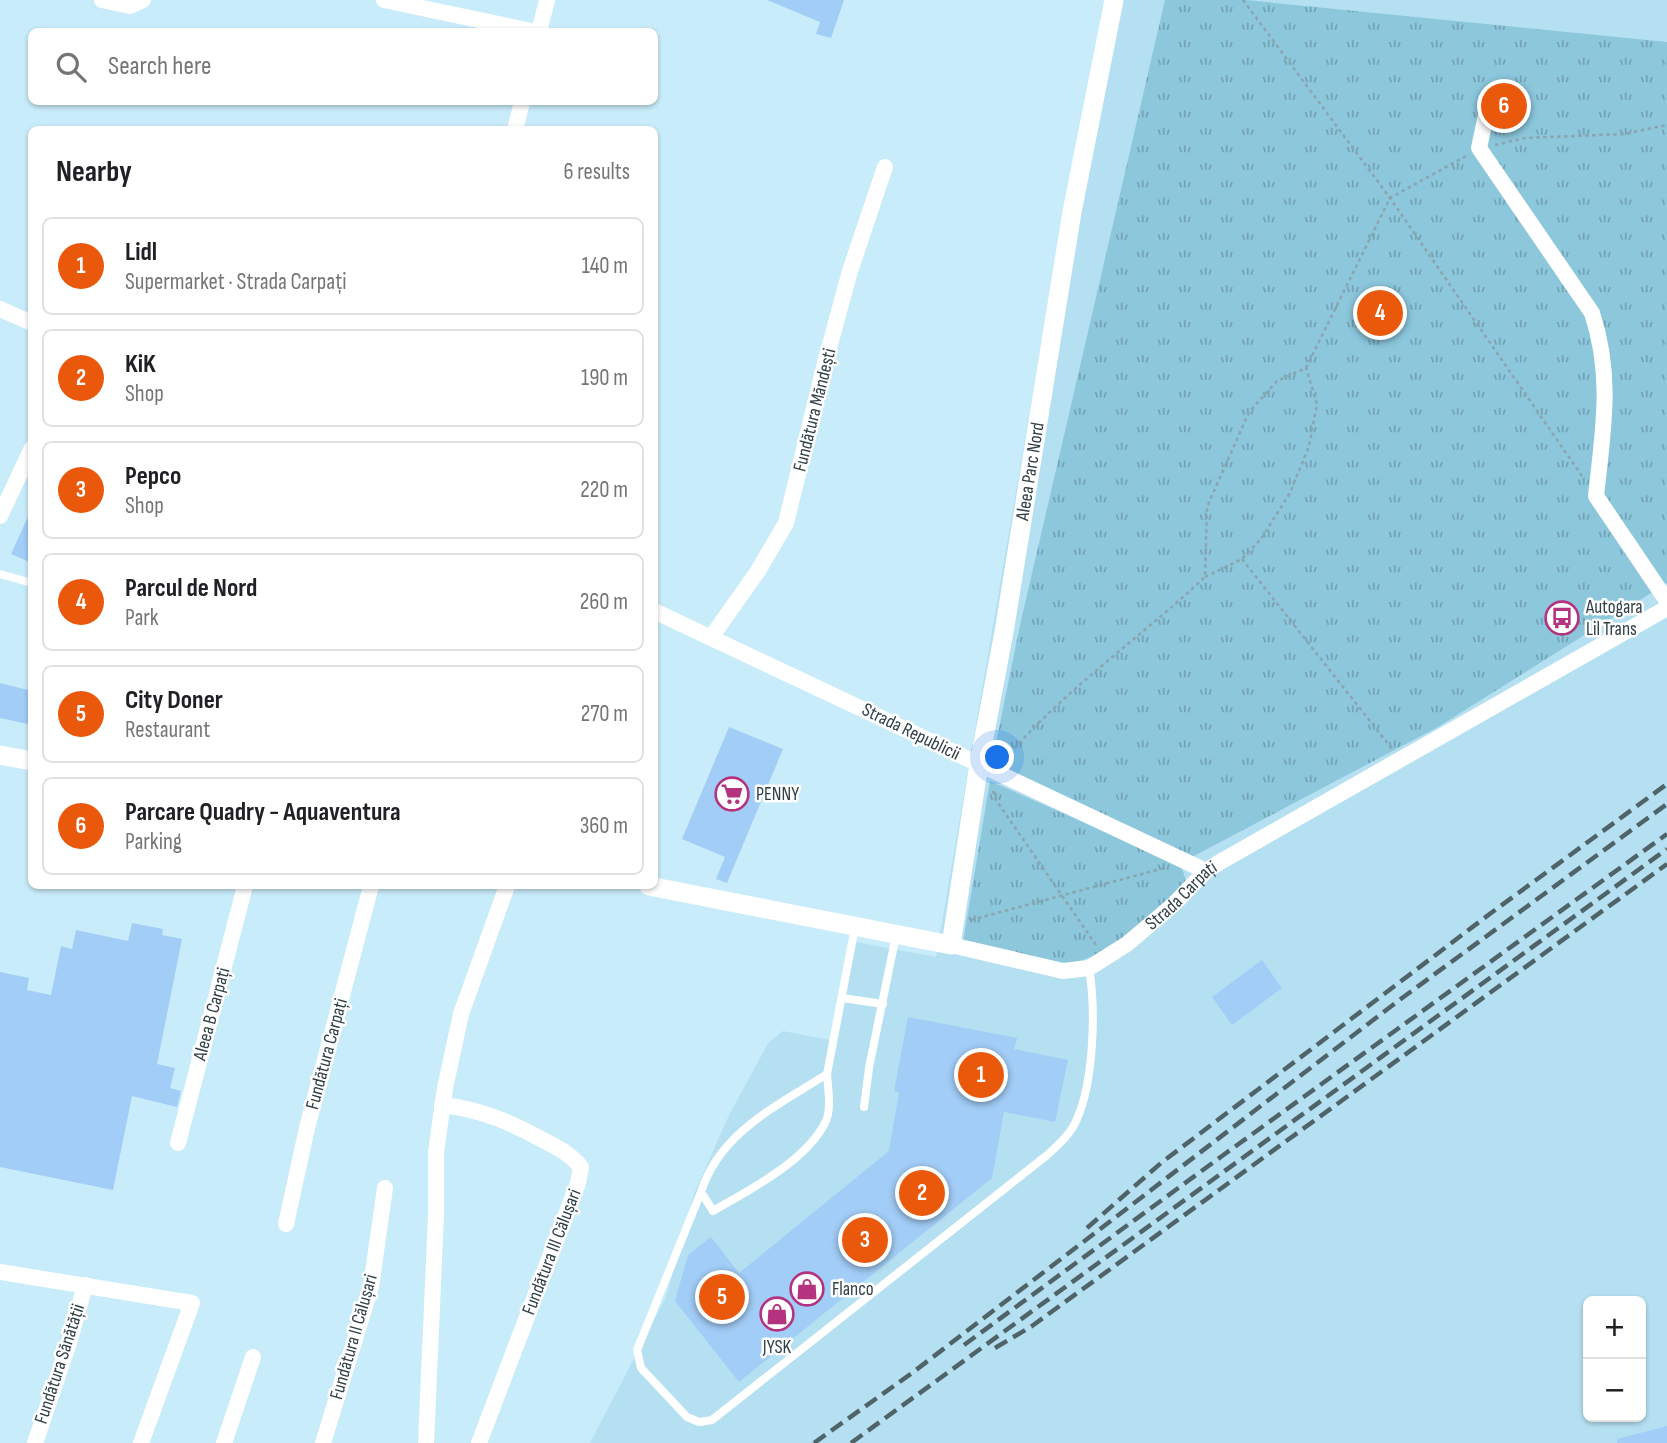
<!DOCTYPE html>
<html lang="en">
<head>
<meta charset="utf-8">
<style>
  :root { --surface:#fff; --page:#f6f6f6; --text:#202124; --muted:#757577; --line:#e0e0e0; --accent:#ea580c }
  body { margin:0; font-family:"Sofia Sans Condensed",sans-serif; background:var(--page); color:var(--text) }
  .controls { position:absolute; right:21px; bottom:21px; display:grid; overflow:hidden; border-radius:10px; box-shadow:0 2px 5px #0004 }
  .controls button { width:63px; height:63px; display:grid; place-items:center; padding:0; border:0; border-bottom:2px solid var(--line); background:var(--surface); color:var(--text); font:35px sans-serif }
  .you { position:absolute; left:998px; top:758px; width:24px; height:24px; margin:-18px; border:5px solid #fff; border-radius:50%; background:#1a73e8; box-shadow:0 0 0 10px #1a73e833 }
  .badge { display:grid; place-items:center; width:46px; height:46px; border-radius:50%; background:var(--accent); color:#fff; font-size:23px; font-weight:700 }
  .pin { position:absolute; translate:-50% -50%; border:4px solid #fff; box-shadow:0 2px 7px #0006 }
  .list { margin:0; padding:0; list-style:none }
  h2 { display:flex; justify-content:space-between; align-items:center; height:91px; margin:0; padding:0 28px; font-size:30px }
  h2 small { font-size:23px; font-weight:400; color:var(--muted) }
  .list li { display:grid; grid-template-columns:46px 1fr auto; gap:21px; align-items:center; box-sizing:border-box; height:98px; margin:0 14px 14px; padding:0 14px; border:2px solid var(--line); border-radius:10px }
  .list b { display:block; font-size:26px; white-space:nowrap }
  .list p { margin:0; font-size:23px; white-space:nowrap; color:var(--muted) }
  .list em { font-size:23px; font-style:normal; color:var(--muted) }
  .icon { flex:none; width:38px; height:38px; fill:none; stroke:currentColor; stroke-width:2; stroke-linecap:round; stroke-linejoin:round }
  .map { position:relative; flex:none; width:1667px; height:1443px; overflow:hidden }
  .search { position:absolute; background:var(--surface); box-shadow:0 2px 5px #0004; left:28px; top:28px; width:630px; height:77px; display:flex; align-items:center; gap:18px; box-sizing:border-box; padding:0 24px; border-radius:10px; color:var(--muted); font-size:26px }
  .panel { position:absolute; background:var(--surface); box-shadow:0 2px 5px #0004; left:28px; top:126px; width:630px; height:763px; border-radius:10px }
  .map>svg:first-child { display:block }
  .built { fill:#b5e0f1; fill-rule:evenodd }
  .park { fill:url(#park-tufts) }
  .building { fill:#a2cdf7 }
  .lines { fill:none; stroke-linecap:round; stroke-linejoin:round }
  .path { stroke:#8aa5af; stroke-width:2.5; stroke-dasharray:3.5 3.5; stroke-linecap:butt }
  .service { stroke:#fff; stroke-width:8 }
  .minor { stroke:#fff; stroke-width:16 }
  .tertiary { stroke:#fff; stroke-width:19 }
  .rail { stroke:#506369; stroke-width:4.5; stroke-dasharray:14 7; stroke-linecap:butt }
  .labels { text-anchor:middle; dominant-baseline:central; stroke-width:5; stroke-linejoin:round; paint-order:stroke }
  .street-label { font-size:19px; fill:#314045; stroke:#fff }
  .poi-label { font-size:19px; fill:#314045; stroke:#fff; text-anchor:start }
</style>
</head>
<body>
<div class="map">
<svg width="1667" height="1443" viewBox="0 0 1667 1443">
  <defs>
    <pattern id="park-tufts" width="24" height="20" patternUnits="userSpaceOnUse" patternTransform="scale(1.75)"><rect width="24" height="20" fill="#8cc7dc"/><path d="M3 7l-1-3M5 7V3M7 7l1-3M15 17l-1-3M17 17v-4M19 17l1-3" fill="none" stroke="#73a3b4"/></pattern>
  </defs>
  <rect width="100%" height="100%" fill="#c9ecfa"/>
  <path class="built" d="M 1106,0 L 1667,0 L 1667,1443 L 590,1443 L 666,1297 L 694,1194 L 730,1113 L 769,1042 L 783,1031 L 830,1040 L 856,942 L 936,957 L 1050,294 ZM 1588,1301 L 1641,1301 L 1641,1417 L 1588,1417 Z"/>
  <g class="park">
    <polygon points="1165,0 1246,0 1667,42 1667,583 1438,727 1192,857 992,763 1020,625"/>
    <path d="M 990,781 L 1178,864 L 1183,871 L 1186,881 C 1162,911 1098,967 1058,964 C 1028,961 993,949 963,942 Z"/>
  </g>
  <g class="building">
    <polygon points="767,0 844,0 831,38 816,34 820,22"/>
    <polygon points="32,508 32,563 11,554"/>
    <polygon points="0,683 32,691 32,725 0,718"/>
    <polygon points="729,727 783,749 727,883 716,879 725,857 682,839"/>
    <polygon points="132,923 163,929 162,935 182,939 157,1064 175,1068 170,1088 181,1091 177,1107 132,1096 113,1190 0,1167 0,972 29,978 27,990 51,995 61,946 72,949 76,930 128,941"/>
    <polygon points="1262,960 1282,988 1232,1025 1212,997"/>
    <polygon points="908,1017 1017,1038 1014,1049 1068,1060 1055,1122 1004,1112 992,1178 739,1382 675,1301 688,1255 711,1237 739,1273 889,1151 899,1092 894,1091"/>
    <polygon points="1667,1426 1667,1443 1617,1443 1617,1439"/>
  </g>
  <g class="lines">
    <g class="path">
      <polyline points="1243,0 1390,198 1582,476"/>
      <polyline points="1495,145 1525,138 1624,134 1667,125"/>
      <polyline points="1242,559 1392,749"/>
      <polyline points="1205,577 1242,559 1261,539 1290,493 1309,446 1317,404 1306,368"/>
      <path d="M 1005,759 C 1063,691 1140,638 1205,577 L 1207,507 L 1249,412 L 1277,381 L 1306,368 L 1390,198 L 1466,156"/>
      <polyline points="993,791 996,800 1096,945"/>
      <polyline points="971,920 1164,868"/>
    </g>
    <g class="service">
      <polyline points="0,574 32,583"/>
      <polyline points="842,998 883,1004"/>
      <path d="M 827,1074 C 828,1089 832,1110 825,1123 C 805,1162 749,1190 713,1211 L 701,1192 C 720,1132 777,1106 827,1074 L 855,927"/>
      <polyline points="864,1107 869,1068 896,935"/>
      <path d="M 701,1192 L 637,1350 L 641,1368 L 687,1417 L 699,1422 L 712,1420 L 1046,1156 C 1058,1145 1071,1134 1077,1119 C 1094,1080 1096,1009 1089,968"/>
    </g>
    <g class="minor">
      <polyline points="102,0 130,6 143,0"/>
      <polyline points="384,0 536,32"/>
      <polyline points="539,32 547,0"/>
      <path d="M 1490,96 L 1479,148 L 1592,313 C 1613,376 1603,431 1596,496 L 1667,601"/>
      <polyline points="515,130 522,102"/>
      <polyline points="0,309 32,323"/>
      <polyline points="0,516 32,448"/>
      <polyline points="654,611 1206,871"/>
      <polyline points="712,636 758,571 786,523 825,363 850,271 885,167"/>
      <path id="s1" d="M 951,945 L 1063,971 L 1089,968 L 1127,944 L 1173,905 L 1206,871 L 1220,862 L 1667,608"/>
      <path d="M 442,1105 C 479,1109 508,1121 541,1139 C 556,1147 570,1153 581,1167 L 578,1183 L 479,1443"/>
      <polyline points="178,1143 245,886"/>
      <polyline points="286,1224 307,1128 371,886"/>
      <polyline points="0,1272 192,1303 141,1443"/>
      <polyline points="35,1443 69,1343 85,1285"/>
      <polyline points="224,1443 253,1357"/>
      <polyline points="323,1443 371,1287 385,1188"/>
      <polyline points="426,1443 436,1215 436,1152 445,1088 461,1014 507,886"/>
    </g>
    <g class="tertiary">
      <polyline points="0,755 32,761"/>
      <path id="s2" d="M 649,886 L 951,945 L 979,764 L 1004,632 L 1072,212 L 1114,0"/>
    </g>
    <g class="rail">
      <polyline points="1087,1228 1161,1163 1491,913 1667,784"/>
      <polyline points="964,1345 1222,1156 1667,834"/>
      <polyline points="995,1348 1032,1326 1667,864"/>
      <polyline points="814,1443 912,1373 1398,1001 1667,804"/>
      <polyline points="851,1443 1667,849"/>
    </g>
  </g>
  <defs>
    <symbol id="bus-ring" viewBox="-11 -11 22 22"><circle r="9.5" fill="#fff" stroke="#b4337f" stroke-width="1.5"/><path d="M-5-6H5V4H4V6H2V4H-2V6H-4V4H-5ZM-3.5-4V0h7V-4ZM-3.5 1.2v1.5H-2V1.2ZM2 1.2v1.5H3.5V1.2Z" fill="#b4337f"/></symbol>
    <symbol id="supermarket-ring" viewBox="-11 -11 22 22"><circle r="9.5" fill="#fff" stroke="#b4337f" stroke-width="1.5"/><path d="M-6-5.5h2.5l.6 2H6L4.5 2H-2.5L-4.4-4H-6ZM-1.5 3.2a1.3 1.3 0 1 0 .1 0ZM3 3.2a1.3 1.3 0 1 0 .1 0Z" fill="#b4337f"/></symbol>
    <symbol id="shop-ring" viewBox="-11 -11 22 22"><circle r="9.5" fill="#fff" stroke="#b4337f" stroke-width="1.5"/><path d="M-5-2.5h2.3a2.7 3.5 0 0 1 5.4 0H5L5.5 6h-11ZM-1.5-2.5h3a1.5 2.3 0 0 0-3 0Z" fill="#b4337f"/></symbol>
  </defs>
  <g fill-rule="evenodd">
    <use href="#bus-ring" x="1543" y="599" width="38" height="38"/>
    <use href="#supermarket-ring" x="713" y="775" width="38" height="38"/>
    <use href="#shop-ring" x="788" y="1270" width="38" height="38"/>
    <use href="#shop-ring" x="758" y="1295" width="38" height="38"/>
  </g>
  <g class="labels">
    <g class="street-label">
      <text transform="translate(815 410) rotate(-76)">Fundătura Măndești</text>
      <text stroke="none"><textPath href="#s2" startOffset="788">Aleea Parc Nord</textPath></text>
      <text transform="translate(911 732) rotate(26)">Strada Republicii</text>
      <text stroke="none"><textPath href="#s1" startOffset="259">Strada Carpați</textPath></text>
      <text transform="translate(212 1014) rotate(-75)">Aleea B Carpați</text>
      <text transform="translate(327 1054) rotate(-75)">Fundătura Carpați</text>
      <text transform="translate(552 1252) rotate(-69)">Fundătura III Călușari</text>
      <text transform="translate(354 1337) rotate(-74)">Fundătura II Călușari</text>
      <text transform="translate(60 1364) rotate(-72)">Fundătura Sănătății</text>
    </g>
    <g class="poi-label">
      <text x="1586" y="607">Autogara<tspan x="1586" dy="22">Lil Trans</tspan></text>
      <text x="756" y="794">PENNY</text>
      <text x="832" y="1289">Flanco</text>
      <text x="777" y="1347" text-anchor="middle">JYSK</text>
    </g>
  </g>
</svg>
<div class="controls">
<button>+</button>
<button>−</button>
</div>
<div class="you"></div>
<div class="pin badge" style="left:981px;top:1075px">1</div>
<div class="pin badge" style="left:922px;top:1193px">2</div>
<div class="pin badge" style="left:865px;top:1240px">3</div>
<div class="pin badge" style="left:1380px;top:313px">4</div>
<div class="pin badge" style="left:722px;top:1297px">5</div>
<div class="pin badge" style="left:1504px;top:106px">6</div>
<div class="search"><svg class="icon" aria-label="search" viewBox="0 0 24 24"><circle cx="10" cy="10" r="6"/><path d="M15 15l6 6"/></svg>Search here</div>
<section class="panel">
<h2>Nearby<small>6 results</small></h2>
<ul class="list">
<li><span class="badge">1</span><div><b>Lidl</b><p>Supermarket · Strada Carpați</p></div><em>140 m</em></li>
<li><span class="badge">2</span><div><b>KiK</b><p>Shop</p></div><em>190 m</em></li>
<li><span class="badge">3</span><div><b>Pepco</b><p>Shop</p></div><em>220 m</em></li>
<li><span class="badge">4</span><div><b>Parcul de Nord</b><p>Park</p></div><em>260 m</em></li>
<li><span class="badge">5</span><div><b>City Doner</b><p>Restaurant</p></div><em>270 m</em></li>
<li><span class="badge">6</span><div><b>Parcare Quadry - Aquaventura</b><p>Parking</p></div><em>360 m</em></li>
</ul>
</section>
</div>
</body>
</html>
